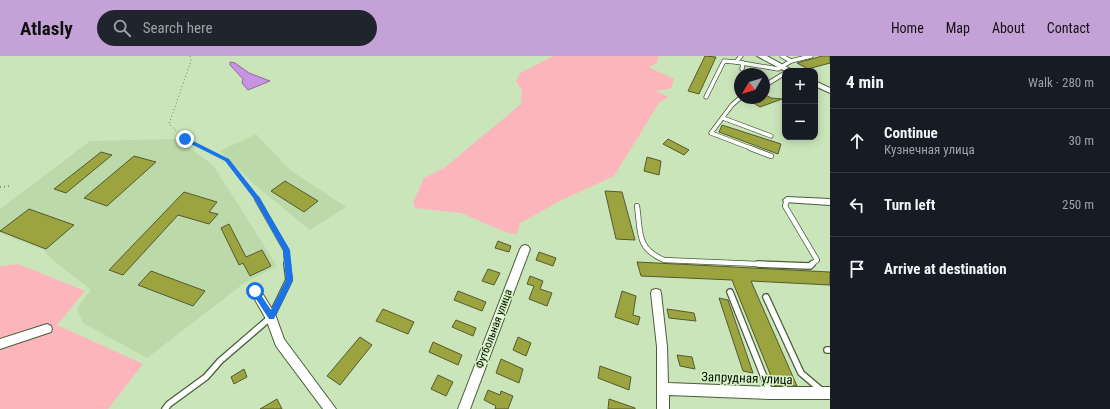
<!DOCTYPE html>
<html lang="en">
<head>
<meta charset="utf-8">
<style>
  :root { --surface:#171b24; --page:#20242c; --text:#f1f3f6; --muted:#9ea1a6; --line:#363941; --accent:#c4a2d7 }
  body { margin:0; font-family:"Roboto Condensed",sans-serif; background:var(--page); color:var(--text) }
  .controls { position:absolute; right:12px; top:12px; display:grid; overflow:hidden; border-radius:8px; box-shadow:0 2px 10px #0003 }
  .controls button { width:36px; height:36px; display:grid; place-items:center; padding:0; border:0; border-bottom:1px solid var(--line); background:var(--surface); color:var(--text); font:20px sans-serif }
  .compass { position:absolute; left:734px; top:12px; width:36px; height:36px; border-radius:50%; background:var(--surface); box-shadow:0 2px 10px #0003; rotate:232deg }
  .stop { position:absolute; width:12px; height:12px; margin:-9px; border:3px solid #1a73e8; border-radius:50%; background:#fff }
  .stop.end { background:#1a73e8; border-color:#fff; box-shadow:0 1px 4px #0008 }
  .list { margin:0; padding:0; list-style:none }
  h2 { display:flex; justify-content:space-between; align-items:center; height:52px; margin:0; padding:0 16px; font-size:17px }
  h2 small { font-size:13px; font-weight:400; color:var(--muted) }
  .list li { display:grid; grid-template-columns:26px 1fr auto; gap:12px; align-items:center; box-sizing:border-box; height:64px; padding:0 16px; border-top:1px solid var(--line) }
  .list b { display:block; font-size:15px; white-space:nowrap }
  .list p { margin:0; font-size:13px; white-space:nowrap; color:var(--muted) }
  .list em { font-size:13px; font-style:normal; color:var(--muted) }
  .icon { flex:none; width:22px; height:22px; fill:none; stroke:currentColor; stroke-width:2; stroke-linecap:round; stroke-linejoin:round }
  .map { position:relative; flex:none; width:830px; height:353px; overflow:hidden }
  header { display:flex; align-items:center; gap:24px; box-sizing:border-box; height:56px; padding:0 20px; background:var(--accent); color:#111 }
  header strong { font-size:19px }
  nav { display:flex; gap:22px; margin-inline-start:auto; font-size:14px }
  .search { width:280px; height:36px; background:var(--page); display:flex; align-items:center; gap:10px; box-sizing:border-box; padding:0 14px; border-radius:22px; color:var(--muted); font-size:15px }
  main { display:flex }
  aside { flex:1; background:var(--surface) }
  .map>svg:first-child { display:block }
  .built { fill:#bcdaa9 }
  .green { fill:#fcb5bb }
  .water { fill:#c793e2; stroke:#8e6c9f }
  .building { fill:#9ca440; stroke:#55592e }
  .lines { fill:none; stroke-linecap:round; stroke-linejoin:round }
  .service-far2-casing { stroke:#485e39; stroke-width:5 }
  .service-far1-casing { stroke:#485e39; stroke-width:6 }
  .service-casing { stroke:#485e39; stroke-width:8 }
  .minor-casing { stroke:#485e39; stroke-width:2 }
  .tertiary-casing { stroke:#485e39; stroke-width:2 }
  .path-far1 { stroke:#708265; stroke-width:1; stroke-dasharray:1 2.5; stroke-linecap:butt }
  .path { stroke:#708265; stroke-width:1.5; stroke-dasharray:1 3; stroke-linecap:butt }
  .service-far2 { stroke:#fff; stroke-width:3.5 }
  .service-far1 { stroke:#fff; stroke-width:4.5 }
  .service { stroke:#fff; stroke-width:5.5 }
  .minor { fill:#fff; fill-rule:evenodd }
  .tertiary { fill:#fff; fill-rule:evenodd }
  .route { fill:#1a73e8 }
  .labels { text-anchor:middle; dominant-baseline:central; stroke-width:3; stroke-linejoin:round; paint-order:stroke }
  .street-label { font-size:11px; fill:#081003; stroke:#d7f2c7 }
  .near-street-label { font-size:13px; fill:#081003; stroke:#d7f2c7 }
</style>
</head>
<body>
<header>
<strong>Atlasly</strong>
<div class="search"><svg class="icon" aria-label="search" viewBox="0 0 24 24"><circle cx="10" cy="10" r="6"/><path d="M15 15l6 6"/></svg>Search here</div>
<nav><a>Home</a><a>Map</a><a>About</a><a>Contact</a></nav>
</header>
<main>
<div class="map">
<svg width="830" height="353" viewBox="0 0 830 353">
  <rect width="100%" height="100%" fill="#cae5ba"/>
  <g class="built">
    <polygon points="256,78 290,114 346,151 310,174 255,129 220,95"/>
    <polygon points="177,83 213,109 277,210 243,228 147,302 83,267 77,252 91,234 49,201 44,194 0,177 0,153 90,85"/>
  </g>
  <g class="green">
    <polygon points="553,0 659,0 656,8 648,11 674,23 671,32 656,35 668,41 659,47 614,120 553,148 551,150 520,167 517,178 508,177 461,157 415,152 413,146 424,122 444,112 521,48 522,35 516,25 520,17"/>
    <polygon points="18,208 85,235 57,269 143,308 108,353 0,353 0,210"/>
  </g>
  <polygon class="water" points="230,6 235,7 249,17 270,25 248,34 242,27 243,23 230,9"/>
  <g class="building">
    <polygon points="705,0 716,1 699,38 688,35"/>
    <polygon points="822,0 830,0 830,7 808,13 797,7"/>
    <polygon points="764,38 771,42 782,43 760,51 745,42 764,42"/>
    <polygon points="722,69 781,88 778,98 719,76"/>
    <polygon points="668,83 689,94 684,99 663,88"/>
    <polygon points="101,96 112,99 66,137 54,133"/>
    <polygon points="134,100 156,106 107,150 84,142"/>
    <polygon points="647,101 661,105 659,119 644,115"/>
    <polygon points="285,125 318,145 304,156 271,135"/>
    <polygon points="605,135 622,136 635,184 616,183"/>
    <polygon points="184,136 217,146 209,156 218,158 209,168 178,159 123,219 109,214"/>
    <polygon points="29,153 74,169 46,193 0,175"/>
    <polygon points="229,168 246,201 262,194 271,210 250,220 243,207 239,209 221,172"/>
    <polygon points="498,185 511,190 509,196 495,192"/>
    <polygon points="539,196 556,202 553,210 536,204"/>
    <polygon points="637,206 830,216 830,229 751,225 797,330 775,330 732,224 641,220"/>
    <polygon points="488,213 500,217 494,229 482,225"/>
    <polygon points="151,215 205,235 193,250 138,229"/>
    <polygon points="530,220 543,225 540,233 552,237 547,250 529,243 534,230 527,228"/>
    <polygon points="458,235 486,246 482,255 454,244"/>
    <polygon points="622,235 636,240 633,259 640,261 638,269 615,261"/>
    <polygon points="719,242 728,244 753,317 743,315"/>
    <polygon points="383,253 414,266 408,278 376,265"/>
    <polygon points="667,253 694,257 696,265 669,262"/>
    <polygon points="456,264 476,272 473,280 452,271"/>
    <polygon points="360,281 372,289 340,329 327,320"/>
    <polygon points="518,281 531,287 526,300 513,294"/>
    <polygon points="433,286 462,299 458,309 429,296"/>
    <polygon points="677,299 692,301 695,313 680,310"/>
    <polygon points="501,303 523,313 519,327 496,317"/>
    <polygon points="600,310 631,321 629,334 598,322"/>
    <polygon points="244,313 247,321 234,328 231,321"/>
    <polygon points="438,319 453,326 446,340 431,333"/>
    <polygon points="488,334 500,339 501,335 513,340 508,353 495,353 496,350 484,344"/>
    <polygon points="277,343 282,353 260,353"/>
    <polygon points="609,343 635,352 635,353 608,353"/>
  </g>
  <g class="lines">
    <defs>
      <g id="service-far2">
        <polyline points="782,0 791,5"/>
        <polyline points="736,6 778,13 791,5 811,0"/>
        <polyline points="742,13 743,7"/>
        <polyline points="764,30 785,17"/>
        <polyline points="706,41 724,5 736,6 741,0"/>
        <polyline points="740,42 732,49 711,77 753,93"/>
        <polyline points="723,62 771,80"/>
      </g>
      <g id="service-far1">
        <polyline points="750,92 771,100"/>
        <polyline points="257,143 286,194 287,209"/>
        <polyline points="787,144 785,150 817,204 811,209"/>
        <path d="M 637,150 C 641,177 636,192 664,204 L 783,209"/>
      </g>
      <g id="service">
        <polyline points="758,208 810,210 812,208"/>
        <polyline points="730,236 770,336"/>
        <polyline points="766,241 801,317 821,334"/>
        <polyline points="827,294 830,294"/>
        <polyline points="165,353 169,348 206,321 220,305 271,261 289,224 287,208"/>
      </g>
      <g id="minor">
        <polygon points="787,141 830,143 830,149 784,146 783,144"/>
        <polygon points="525,189 528,190 530,193 470,353 458,353 520,193 522,190"/>
        <polygon points="255,231 259,232 275,258 284,283 336,353 323,353 276,290 266,263 250,235 251,232"/>
        <polygon points="656,233 660,234 661,237 667,291 668,327 771,331 830,331 830,343 771,343 669,339 669,353 657,353 657,291 651,237 652,234"/>
        <polygon points="47,268 51,270 52,273 51,276 0,293 0,283"/>
      </g>
      <g id="tertiary">
        <polygon points="757,0 767,0 794,15 785,15"/>
        <polygon points="815,25 830,32 830,37 815,30"/>
      </g>
    </defs>
    <use href="#service-far2" class="service-far2-casing"/>
    <use href="#service-far1" class="service-far1-casing"/>
    <use href="#service" class="service-casing"/>
    <use href="#minor" class="minor-casing"/>
    <use href="#tertiary" class="tertiary-casing"/>
    <polyline class="path-far1" points="190,0 191,5 169,68 185,83 205,93"/>
    <g class="path">
      <polyline points="203,92 227,104 253,138"/>
      <polyline points="0,131 11,130"/>
    </g>
    <use href="#service-far2" class="service-far2"/>
    <use href="#service-far1" class="service-far1"/>
    <use href="#service" class="service"/>
    <use href="#minor" class="minor"/>
    <use href="#tertiary" class="tertiary"/>
  </g>
  <polygon class="route" points="183,82 187,82 229,103 259,141 290,194 293,224 274,263 269,263 251,235 252,233 257,233 271,254 286,224 283,194 255,144 225,105 183,84"/>
  <g class="labels">
    <g class="street-label">
      <text transform="translate(494 273) rotate(-69)">Футбольная улица</text>
    </g>
    <g class="near-street-label">
      <text transform="translate(747 322) rotate(2)">Запрудная улица</text>
    </g>
  </g>
</svg>
<div class="controls">
<button>+</button>
<button>−</button>
</div>
<svg class="compass" viewBox="-18 -18 36 36"><path d="M0-13l5 13h-10z" fill="#e53935"/><path d="M0 13l5-13h-10z" fill="#9ea1a6"/></svg>
<div class="stop" style="left:255px;top:235px"></div>
<div class="stop end" style="left:185px;top:83px"></div>
</div>
<aside>
<h2>4 min<small>Walk · 280 m</small></h2>
<ul class="list">
<li><svg class="icon" aria-label="ahead" viewBox="0 0 24 24"><path d="M12 20V5M6 11l6-6 6 6"/></svg><div><b>Continue</b><p>Кузнечная улица</p></div><em>30 m</em></li>
<li><svg class="icon" aria-label="left" viewBox="0 0 24 24"><path d="M17 20v-9H6M10 6l-5 5 5 5"/></svg><div><b>Turn left</b></div><em>250 m</em></li>
<li><svg class="icon" aria-label="arrive" viewBox="0 0 24 24"><path d="M6 21V4h12l-3 4 3 4H6"/></svg><div><b>Arrive at destination</b></div></li>
</ul>
</aside>
</main>
</body>
</html>
